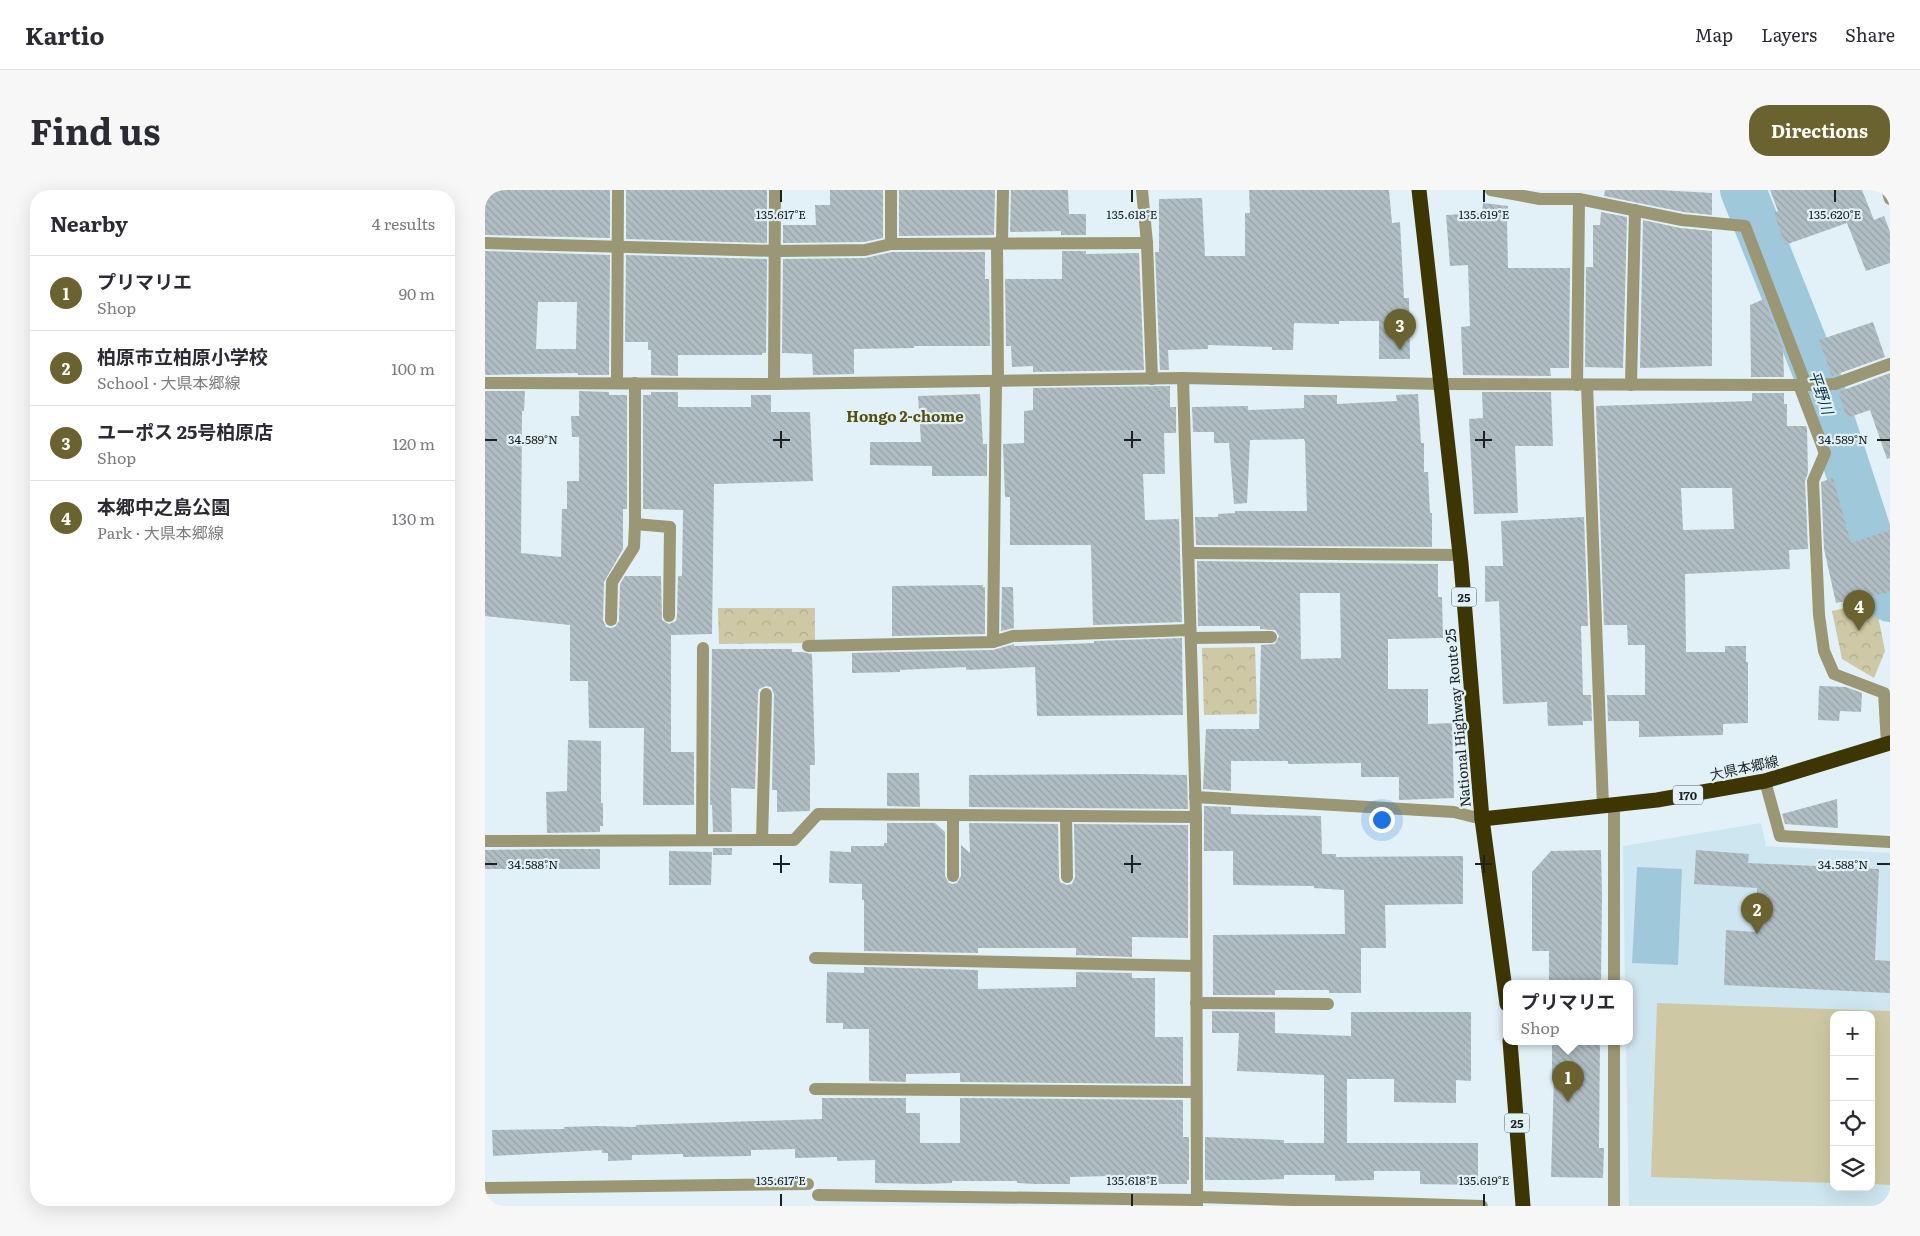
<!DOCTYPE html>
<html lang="en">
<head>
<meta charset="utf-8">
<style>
  :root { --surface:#fff; --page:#f7f7f7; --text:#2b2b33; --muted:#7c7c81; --line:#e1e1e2; --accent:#6a622f }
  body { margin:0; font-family:Literata,"Noto Sans JP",serif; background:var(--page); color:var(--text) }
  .controls { position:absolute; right:15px; bottom:15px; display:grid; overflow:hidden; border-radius:10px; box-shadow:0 5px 20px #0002 }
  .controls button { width:45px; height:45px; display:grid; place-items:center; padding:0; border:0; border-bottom:1px solid var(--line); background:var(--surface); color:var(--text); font:25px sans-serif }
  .you { position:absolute; left:896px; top:629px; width:18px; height:18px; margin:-12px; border:4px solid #fff; border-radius:50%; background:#1a73e8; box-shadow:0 0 0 8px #1a73e833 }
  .badge { display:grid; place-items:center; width:32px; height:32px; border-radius:50%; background:var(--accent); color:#fff; font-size:16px; font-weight:700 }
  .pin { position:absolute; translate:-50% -41px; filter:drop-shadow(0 1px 2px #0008) }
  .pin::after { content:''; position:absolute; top:26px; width:18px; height:15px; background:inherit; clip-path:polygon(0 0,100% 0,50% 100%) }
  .popup { position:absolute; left:1018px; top:790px; width:130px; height:65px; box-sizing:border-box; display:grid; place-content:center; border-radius:10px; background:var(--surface); filter:drop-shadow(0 1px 4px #0005); font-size:16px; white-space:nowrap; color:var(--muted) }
  .popup b { font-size:19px; color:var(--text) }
  .popup::after { content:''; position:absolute; left:50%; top:100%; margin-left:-10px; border:10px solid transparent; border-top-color:var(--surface) }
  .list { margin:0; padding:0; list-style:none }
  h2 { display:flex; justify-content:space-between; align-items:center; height:65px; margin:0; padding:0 20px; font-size:21px }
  h2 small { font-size:16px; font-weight:400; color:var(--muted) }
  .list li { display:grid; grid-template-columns:32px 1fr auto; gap:15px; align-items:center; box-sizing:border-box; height:75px; padding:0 20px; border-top:1px solid var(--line) }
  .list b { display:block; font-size:19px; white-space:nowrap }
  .list p { margin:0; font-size:16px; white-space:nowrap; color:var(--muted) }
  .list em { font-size:16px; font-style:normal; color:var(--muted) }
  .icon { flex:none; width:28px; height:28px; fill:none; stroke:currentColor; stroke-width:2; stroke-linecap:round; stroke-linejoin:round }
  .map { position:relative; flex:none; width:1405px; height:1016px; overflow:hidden; border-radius:20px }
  header { display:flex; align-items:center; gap:30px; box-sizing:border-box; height:70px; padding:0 25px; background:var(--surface); border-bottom:1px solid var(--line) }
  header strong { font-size:24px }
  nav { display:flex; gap:28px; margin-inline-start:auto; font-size:18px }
  .intro { display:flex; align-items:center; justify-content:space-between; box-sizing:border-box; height:120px; padding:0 30px }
  h1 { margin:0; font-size:35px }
  .button { padding:12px 22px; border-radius:20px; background:var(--accent); color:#fff; font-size:18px; font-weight:700 }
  main { display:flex; gap:30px; padding:0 30px }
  aside { flex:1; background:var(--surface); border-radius:20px; box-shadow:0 5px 20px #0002 }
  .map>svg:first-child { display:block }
  .built { fill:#cee6f0; fill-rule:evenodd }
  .forest { fill:url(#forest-crowns) }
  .garden { fill:#cec9a4 }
  .water { fill:#9fc9db }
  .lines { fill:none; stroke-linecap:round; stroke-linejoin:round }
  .river { stroke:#9fc9db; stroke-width:46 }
  .building { fill:url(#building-back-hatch); fill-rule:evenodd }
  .lane { stroke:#9b9673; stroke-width:12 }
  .street { stroke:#9b9673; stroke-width:12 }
  .highway { stroke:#3d3603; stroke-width:15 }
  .ticks { fill:none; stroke:#1b2022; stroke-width:2 }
  .labels { text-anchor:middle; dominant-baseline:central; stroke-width:4.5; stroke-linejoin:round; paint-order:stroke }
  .shield { fill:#e1f1f7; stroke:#565f62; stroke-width:1 }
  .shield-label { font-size:12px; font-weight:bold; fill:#1b2022 }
  .street-label { font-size:14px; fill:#1b2022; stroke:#e1f1f7 }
  .water-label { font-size:15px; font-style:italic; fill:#062e3c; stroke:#e1f1f7 }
  .neighbourhood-label { font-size:15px; font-weight:bold; fill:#574f10; stroke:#e1f1f7 }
  .ticks-label { font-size:12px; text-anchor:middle; fill:#1b2022; stroke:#e1f1f7; stroke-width:4.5; stroke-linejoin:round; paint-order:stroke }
</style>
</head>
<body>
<header>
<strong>Kartio</strong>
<nav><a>Map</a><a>Layers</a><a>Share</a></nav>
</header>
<div class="intro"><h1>Find us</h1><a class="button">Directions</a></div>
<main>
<aside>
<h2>Nearby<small>4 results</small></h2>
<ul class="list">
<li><span class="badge">1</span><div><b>プリマリエ</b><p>Shop</p></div><em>90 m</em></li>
<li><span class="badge">2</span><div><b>柏原市立柏原小学校</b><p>School · 大県本郷線</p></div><em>100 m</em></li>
<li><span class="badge">3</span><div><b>ユーポス 25号柏原店</b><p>Shop</p></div><em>120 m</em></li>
<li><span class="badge">4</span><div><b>本郷中之島公園</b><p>Park · 大県本郷線</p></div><em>130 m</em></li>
</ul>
</aside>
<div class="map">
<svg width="1405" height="1016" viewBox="0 0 1405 1016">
  <defs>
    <pattern id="forest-crowns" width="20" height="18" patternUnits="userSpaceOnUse" patternTransform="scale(1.25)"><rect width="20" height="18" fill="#cec9a4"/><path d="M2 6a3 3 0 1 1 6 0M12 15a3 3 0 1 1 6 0" fill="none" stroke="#b0ac8d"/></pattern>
    <pattern id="building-back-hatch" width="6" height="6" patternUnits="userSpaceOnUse" patternTransform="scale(1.25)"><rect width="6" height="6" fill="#b0bec4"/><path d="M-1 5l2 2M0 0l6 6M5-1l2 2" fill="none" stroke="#97a3a8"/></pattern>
  </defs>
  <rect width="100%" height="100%" fill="#e1f1f7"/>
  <path class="built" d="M 1276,633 L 1281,656 L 1405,663 L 1405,1016 L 1144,1016 L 1141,851 L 1144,851 L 1144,793 L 1140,793 L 1138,656 ZM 1349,825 L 1386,825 L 1386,997 L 1349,997 Z"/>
  <g class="forest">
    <polygon points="1390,411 1400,461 1389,488 1357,469 1347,421"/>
    <polygon points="233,418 330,418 330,453 234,454"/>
    <polygon points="770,457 772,524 719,525 717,458"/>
  </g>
  <polygon class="garden" points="1172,813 1405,821 1405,995 1386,994 1386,825 1349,825 1349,993 1166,987"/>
  <polygon class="water" points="1152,677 1197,679 1193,775 1147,773"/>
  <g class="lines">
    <polyline class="river" points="1258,0 1333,188 1405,409"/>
  </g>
  <g class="building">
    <polygon points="0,0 125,0 125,48 0,45"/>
    <polygon points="141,0 282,0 282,53 141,49"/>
    <polygon points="345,0 398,0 398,48 379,52 298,53 298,35 331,35 330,15 345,15"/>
    <polygon points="414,0 510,0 509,45 414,46"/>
    <polygon points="526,0 583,0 584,24 601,24 601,45 576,45 576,41 525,42"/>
    <polygon points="764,0 904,0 907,33 915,32 919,108 924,108 925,169 894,169 894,131 854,131 854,134 809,133 808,160 787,160 787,157 723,155 723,159 683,160 684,180 675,180 670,62 674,62 674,9 717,8 720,66 760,66 760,23 765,23"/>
    <polygon points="1120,0 1174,0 1227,3 1227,25 1198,22 1119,6"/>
    <polygon points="1285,0 1377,0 1389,30 1399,26 1405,42 1405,73 1381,81 1362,33 1300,55 1289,23 1293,21"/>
    <polygon points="998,13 1023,16 1022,28 1023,78 1085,78 1084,178 1065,178 1066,186 978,185 976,137 985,136 983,75 965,76 961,25 997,23"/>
    <polygon points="1116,22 1142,27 1138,178 1100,177 1101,77 1108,77 1108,35 1115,35"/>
    <polygon points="1158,30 1195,38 1227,41 1227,176 1155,178"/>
    <path d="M 0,61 L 125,65 L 124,185 L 93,185 L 93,183 L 0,185 ZM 53,112 L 92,112 L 91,159 L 51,159 Z"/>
    <polygon points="577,61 601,61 601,64 654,63 659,180 548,182 548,176 527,177 526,156 521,156 520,89 577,89"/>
    <polygon points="407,62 500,62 500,89 504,89 505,156 429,156 429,158 369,159 369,184 328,185 327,164 297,163 298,69 380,68"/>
    <polygon points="141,65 282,69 281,163 277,163 277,165 193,165 193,186 166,185 166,160 163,160 163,152 140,152"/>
    <polygon points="1279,109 1298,159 1299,187 1266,187 1265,115"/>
    <polygon points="1388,132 1400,167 1347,186 1334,150"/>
    <polygon points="1405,183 1405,268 1402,269 1385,220 1362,228 1353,202"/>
    <polygon points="685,196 685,217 691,217 691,243 679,243 680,284 658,284 660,330 694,329 697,432 608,435 606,355 525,355 525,307 520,307 518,254 539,253 539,221 548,220 548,198"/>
    <polygon points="0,201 40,201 39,221 37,221 36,363 76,367 77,319 82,319 82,291 94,291 94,247 87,247 86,226 94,226 94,201 124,202 124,205 142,205 142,319 138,319 138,359 119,392 118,430 121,437 125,438 130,437 134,431 135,394 140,386 176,386 177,430 184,434 191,431 192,426 193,386 197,386 198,320 158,319 158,205 166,205 166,202 193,202 193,217 266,217 266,205 286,205 286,222 325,222 328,291 229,294 227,444 186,445 186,562 209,562 209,615 158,615 159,538 104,538 103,491 85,491 85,435 0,426"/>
    <polygon points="997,202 1066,202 1068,256 1030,256 1033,323 989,324 984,229 998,228"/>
    <path d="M 1267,203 L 1299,203 L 1299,214 L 1302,214 L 1302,236 L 1321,236 L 1322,238 L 1323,283 L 1320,291 L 1323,359 L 1304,360 L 1305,379 L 1200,384 L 1201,462 L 1240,462 L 1240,456 L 1261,456 L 1261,472 L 1263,472 L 1263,533 L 1238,534 L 1238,545 L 1154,547 L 1154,531 L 1123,531 L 1122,505 L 1160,505 L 1160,455 L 1143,455 L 1142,435 L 1119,435 L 1111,216 L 1267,211 ZM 1196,298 L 1247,298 L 1249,339 L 1198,340 Z"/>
    <polygon points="495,204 498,254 502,254 502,286 447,286 447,276 385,275 385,252 436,252 433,206"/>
    <polygon points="933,204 936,253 939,253 939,282 943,282 945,323 947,323 947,357 711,355 710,327 733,327 733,324 750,323 750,321 822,321 820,252 819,249 765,250 762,313 749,314 744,253 729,253 729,242 708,242 707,217 763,216 763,220 819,218 819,205 852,205 852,214 912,211 911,205"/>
    <polygon points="1348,288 1366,353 1405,340 1405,402 1351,413 1339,359 1336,292"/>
    <polygon points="1099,327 1103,436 1096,436 1098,505 1106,505 1107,531 1098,531 1098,535 1063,536 1062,512 1018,514 1014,411 1000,412 1000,376 1018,376 1016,331"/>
    <path d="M 712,371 L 953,374 L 953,407 L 957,407 L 958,448 L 903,449 L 903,499 L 943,499 L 943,534 L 967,533 L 969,608 L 914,610 L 914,587 L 876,587 L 876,573 L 803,574 L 803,571 L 746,571 L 746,601 L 718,599 L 721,539 L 774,539 L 776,455 L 790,454 L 794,446 L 790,440 L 775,439 L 775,436 L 713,436 ZM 815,403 L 855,403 L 856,468 L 816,469 Z"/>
    <polygon points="498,395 498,397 500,397 500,444 407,446 407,396"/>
    <polygon points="517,397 528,397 529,438 516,441"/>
    <polygon points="697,448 698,525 552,526 550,477 481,480 481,477 415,480 415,482 367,483 367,463 508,460 529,454 529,456 609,453 609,451"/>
    <polygon points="227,459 307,459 307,462 317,462 327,464 330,575 325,575 325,621 292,622 292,600 287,600 289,504 286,497 281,496 274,499 273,504 270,599 246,598 247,642 228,642 227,615 225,615"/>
    <polygon points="1334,496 1361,497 1377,503 1376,522 1355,521 1354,531 1333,530"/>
    <polygon points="83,550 116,551 116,613 118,613 118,636 115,636 115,642 62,643 61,602 82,601"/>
    <polygon points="402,583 434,583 435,617 402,616"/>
    <polygon points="650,584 702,585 703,619 484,617 484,585"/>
    <polygon points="1352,609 1353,638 1300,634 1297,624"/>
    <polygon points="719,616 746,617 746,624 836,626 837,664 851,664 851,667 978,666 978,714 900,715 901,758 876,758 876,803 844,803 844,800 790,800 790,805 728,805 728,745 860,744 859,700 829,698 829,696 748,695 748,661 719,661"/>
    <polygon points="402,633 450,633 460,642 460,686 464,693 468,694 472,693 476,686 476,655 485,663 484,633 573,634 574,687 575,692 582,695 587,694 590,687 589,634 703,635 703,748 647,747 647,767 591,765 591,758 493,758 493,763 379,761 379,710 377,710 377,694 344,693 345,661 366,662 366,656 399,656 399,653 402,653"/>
    <rect x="228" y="658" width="19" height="7"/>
    <polygon points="62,659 115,659 115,679 0,679 0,660"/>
    <polygon points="1116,660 1117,707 1116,793 1064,793 1064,761 1047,761 1047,682 1066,661"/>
    <polygon points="1211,660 1264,664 1263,673 1394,679 1390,770 1405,771 1405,803 1239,795 1241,740 1270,742 1272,698 1209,694"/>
    <polygon points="184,661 227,662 226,695 184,695"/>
    <polygon points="379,777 493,780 493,799 591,797 591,782 647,783 647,788 670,788 670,847 698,847 698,894 475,892 475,883 421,884 421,892 384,891 384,839 358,839 358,833 341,833 342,782 379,783"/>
    <polygon points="727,821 790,822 790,843 866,846 866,822 986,822 986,891 971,890 971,913 909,912 909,889 862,889 862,953 993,953 993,995 935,994 935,981 889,981 889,990 850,991 850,985 799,985 799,989 771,990 720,990 720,947 799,950 799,953 839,953 839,885 752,881 754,843 727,843"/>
    <polygon points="1067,851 1115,851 1114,958 1119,958 1118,988 1066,987 1069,884 1067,884"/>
    <polygon points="337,908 421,908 421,923 435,923 435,953 475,953 475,908 698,910 698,947 704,947 704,990 702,990 702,994 650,994 650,996 624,996 624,986 585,987 585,994 550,994 532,993 532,991 467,991 467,993 439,994 390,993 390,970 352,971 352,967 310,968 310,959 266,960 266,966 198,967 198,964 147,965 147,970 123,971 123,963 117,963 117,960 8,966 7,940 79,939 79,937 111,936 151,937 151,935 337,929"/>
  </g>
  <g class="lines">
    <g class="lane">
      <polyline points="132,193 133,0"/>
      <polyline points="1092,195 1094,9"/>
      <polyline points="126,430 127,392 149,357 150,334"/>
      <polyline points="706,448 786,447"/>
      <polyline points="468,625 468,686"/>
      <polyline points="581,626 582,687"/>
      <polyline points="711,813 843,814"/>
    </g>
    <g class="street">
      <polyline points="657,0 662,53 667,189"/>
      <polyline points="1006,0 1055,9 1094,9 1197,30 1260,36 1321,195"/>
      <polyline points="1402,0 1405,9"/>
      <polyline points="0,53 291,61 380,60 406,54 662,53"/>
      <polyline points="512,53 513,191"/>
      <polyline points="517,53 518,0"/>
      <polyline points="406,54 406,0"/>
      <polyline points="698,188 711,627 712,1016"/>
      <polyline points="0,193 289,194 698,188 955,194 1326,195 1350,194 1405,174"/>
      <polyline points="150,193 150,334 185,337 184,426"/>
      <polyline points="289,194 290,0"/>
      <polyline points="1102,195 1118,616"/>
      <polyline points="1146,195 1150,20"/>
      <polyline points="1314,195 1340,263 1328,291 1334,425 1339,461 1349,484 1399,503 1402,554"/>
      <polyline points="703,363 975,365"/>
      <polyline points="508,452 511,191"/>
      <polyline points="323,456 508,452 528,446 705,440"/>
      <polyline points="1280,591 1295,646 1405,652"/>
      <polyline points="710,607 969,622 997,629"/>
      <polyline points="1129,615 1129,793"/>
      <polyline points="217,650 218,458"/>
      <polyline points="277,650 281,504"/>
      <polyline points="0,651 309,650 333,624 711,627"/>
      <polyline points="330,768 711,776"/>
      <polyline points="1129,851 1129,1016"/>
      <polyline points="330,899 711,902"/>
      <polyline points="0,998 323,994"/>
      <polyline points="333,1005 712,1010"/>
      <polyline points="712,1007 997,1016"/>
    </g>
    <g class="highway">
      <polyline points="934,0 976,373 997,629 1022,814"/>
      <polyline points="997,629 1172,610 1280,591 1405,553"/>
      <polyline points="1025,851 1038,1016"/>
    </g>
  </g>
  <path class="ticks" d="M 296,0 L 296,12M 647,0 L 647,12M 999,0 L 999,12M 1350,0 L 1350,12M 296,241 L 296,258M 647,241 L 647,258M 999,241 L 999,258M 0,250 L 12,250M 288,250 L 305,250M 639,250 L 656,250M 990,250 L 1007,250M 1392,250 L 1405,250M 296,665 L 296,683M 647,665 L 647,683M 999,665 L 999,683M 0,674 L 12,674M 288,674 L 305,674M 639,674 L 656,674M 990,674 L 1007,674M 1392,674 L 1405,674M 296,1004 L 296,1016M 647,1004 L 647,1016M 999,1004 L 999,1016"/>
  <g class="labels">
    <g class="shield">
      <rect x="966.5" y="397.5" width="25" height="19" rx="4"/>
      <rect x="1188" y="595.5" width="30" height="19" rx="4"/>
      <rect x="1019.5" y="923.5" width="25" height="19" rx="4"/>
    </g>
    <g class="shield-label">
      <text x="979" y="407">25</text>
      <text x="1203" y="605">170</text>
      <text x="1032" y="933">25</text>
    </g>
    <g class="street-label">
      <text transform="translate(972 528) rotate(-95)">National Highway Route 25</text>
      <text transform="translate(1259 577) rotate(-12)">大県本郷線</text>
    </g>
    <g class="water-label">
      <text transform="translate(1337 202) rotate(71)">平野川</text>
    </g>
    <g class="neighbourhood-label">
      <text x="420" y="225">Hongo 2-chome</text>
    </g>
  </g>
  <g class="ticks-label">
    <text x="296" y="29">135.617°E</text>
    <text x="647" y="29">135.618°E</text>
    <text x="999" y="29">135.619°E</text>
    <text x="1350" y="29">135.620°E</text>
    <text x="48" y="254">34.589°N</text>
    <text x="1358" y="254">34.589°N</text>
    <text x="48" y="679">34.588°N</text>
    <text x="1358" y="679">34.588°N</text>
    <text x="296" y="995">135.617°E</text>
    <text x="647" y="995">135.618°E</text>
    <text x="999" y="995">135.619°E</text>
  </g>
</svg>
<div class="controls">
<button>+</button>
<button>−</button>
<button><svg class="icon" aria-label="locate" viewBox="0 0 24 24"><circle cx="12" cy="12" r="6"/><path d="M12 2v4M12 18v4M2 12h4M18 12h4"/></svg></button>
<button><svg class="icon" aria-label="layers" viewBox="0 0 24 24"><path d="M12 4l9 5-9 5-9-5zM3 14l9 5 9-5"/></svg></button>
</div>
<div class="you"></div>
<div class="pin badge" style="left:1083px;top:912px">1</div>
<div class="popup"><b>プリマリエ</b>Shop</div>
<div class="pin badge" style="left:1272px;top:744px">2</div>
<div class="pin badge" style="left:915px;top:160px">3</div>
<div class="pin badge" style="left:1374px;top:441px">4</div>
</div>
</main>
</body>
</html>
